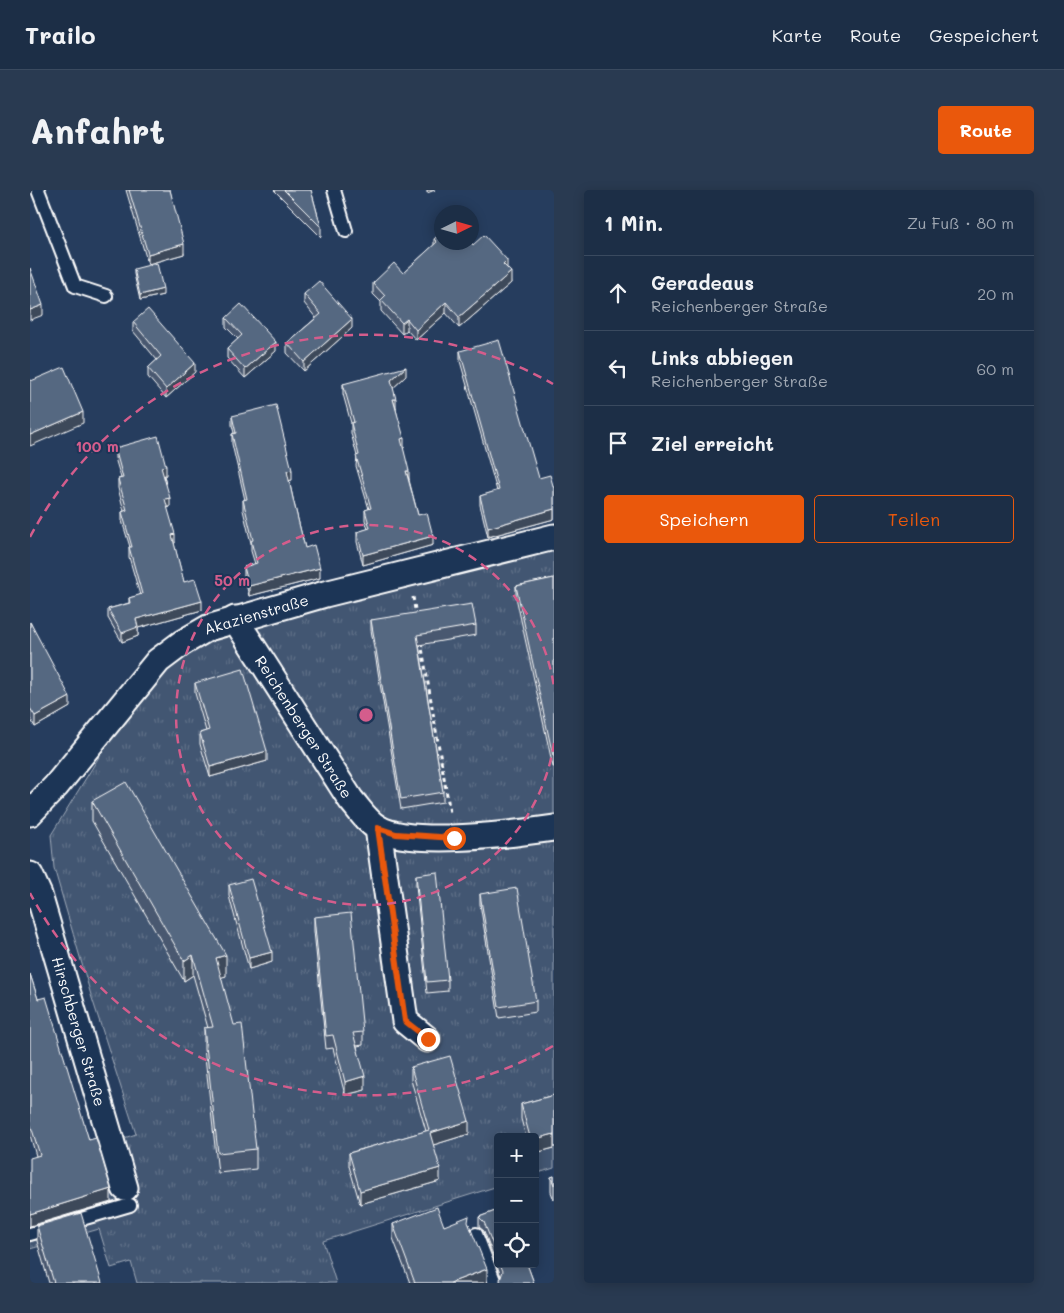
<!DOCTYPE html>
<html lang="de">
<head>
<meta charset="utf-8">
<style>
  :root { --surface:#1c2e46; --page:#293a51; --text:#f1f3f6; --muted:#a0a8b3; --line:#3a4a5f; --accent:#ea580c }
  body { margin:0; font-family:Mali,sans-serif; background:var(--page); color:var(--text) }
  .controls { position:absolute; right:15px; bottom:15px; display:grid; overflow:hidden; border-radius:5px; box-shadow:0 2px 12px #0003 }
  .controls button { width:45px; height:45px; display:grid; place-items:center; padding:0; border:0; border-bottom:1px solid var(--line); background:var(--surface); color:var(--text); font:25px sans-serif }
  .compass { position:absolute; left:404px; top:15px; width:45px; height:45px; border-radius:50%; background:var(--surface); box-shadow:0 2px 12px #0003; rotate:85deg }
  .stop { position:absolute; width:15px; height:15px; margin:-11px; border:4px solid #ea580c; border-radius:50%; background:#fff }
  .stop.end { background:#ea580c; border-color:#fff; box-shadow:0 1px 5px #0008 }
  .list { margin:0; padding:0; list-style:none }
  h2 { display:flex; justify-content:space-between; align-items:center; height:65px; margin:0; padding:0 20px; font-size:21px }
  h2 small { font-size:16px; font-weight:400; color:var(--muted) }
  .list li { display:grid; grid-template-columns:32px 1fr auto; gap:15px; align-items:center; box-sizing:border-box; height:75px; padding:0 20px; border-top:1px solid var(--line) }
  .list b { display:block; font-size:19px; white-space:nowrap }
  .list p { margin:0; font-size:16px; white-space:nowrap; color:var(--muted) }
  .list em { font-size:16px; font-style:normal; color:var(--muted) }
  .actions { display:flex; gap:10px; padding:15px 20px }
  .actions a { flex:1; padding:11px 0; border:1px solid var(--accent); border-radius:5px; text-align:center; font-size:18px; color:var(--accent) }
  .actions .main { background:var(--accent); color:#fff }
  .icon { flex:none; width:28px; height:28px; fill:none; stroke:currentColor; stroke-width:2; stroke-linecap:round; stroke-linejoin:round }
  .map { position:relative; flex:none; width:524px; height:1093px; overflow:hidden; border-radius:5px }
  header { display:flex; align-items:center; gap:30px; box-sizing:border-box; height:70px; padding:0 25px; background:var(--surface); border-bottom:1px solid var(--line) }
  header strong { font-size:24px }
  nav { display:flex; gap:28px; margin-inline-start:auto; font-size:18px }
  .intro { display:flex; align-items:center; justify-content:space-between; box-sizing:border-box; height:120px; padding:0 30px }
  h1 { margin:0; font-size:35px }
  .button { padding:12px 22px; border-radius:5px; background:var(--accent); color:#fff; font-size:18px; font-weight:700 }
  main { display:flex; gap:30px; padding:0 30px }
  aside { flex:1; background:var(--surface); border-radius:5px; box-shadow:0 2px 12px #0003 }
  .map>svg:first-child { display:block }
  .grass { fill:url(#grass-tufts); stroke:#a0aab8 }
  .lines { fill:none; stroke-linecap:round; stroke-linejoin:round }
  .service-casing { stroke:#fff; stroke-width:16 }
  .minor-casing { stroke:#fff; stroke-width:29 }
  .path { stroke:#fff; stroke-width:3; stroke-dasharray:4 4; stroke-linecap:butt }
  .service { stroke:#1d3557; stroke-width:12 }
  .minor { stroke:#1d3557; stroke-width:25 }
  .wall { fill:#49596f; stroke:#fff }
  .shaded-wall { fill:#3c485a; stroke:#fff }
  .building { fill:#556781; stroke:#fff }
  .route { stroke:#ea580c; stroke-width:6 }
  .ring { fill:none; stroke:#d45d8c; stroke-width:2.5; stroke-dasharray:9 6 }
  .labels { text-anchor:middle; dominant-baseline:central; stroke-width:4; stroke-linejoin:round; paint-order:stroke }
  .street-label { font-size:15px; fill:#fff; stroke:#1d3557 }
  .centre { fill:#d45d8c; stroke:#1d3557; stroke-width:2.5 }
  .ring-label { font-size:15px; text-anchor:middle; font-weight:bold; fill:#d45d8c; stroke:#1d3557; stroke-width:4; stroke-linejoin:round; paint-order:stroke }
</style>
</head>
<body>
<header>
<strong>Trailo</strong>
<nav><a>Karte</a><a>Route</a><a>Gespeichert</a></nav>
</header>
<div class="intro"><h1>Anfahrt</h1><a class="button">Route</a></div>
<main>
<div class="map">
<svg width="524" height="1093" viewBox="0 0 524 1093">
  <defs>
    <pattern id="grass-tufts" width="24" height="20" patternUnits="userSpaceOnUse" patternTransform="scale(1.25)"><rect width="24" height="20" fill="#425672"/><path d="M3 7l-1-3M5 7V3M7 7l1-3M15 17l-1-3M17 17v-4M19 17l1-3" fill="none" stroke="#5e6f87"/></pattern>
  </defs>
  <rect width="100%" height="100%" fill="#263d5e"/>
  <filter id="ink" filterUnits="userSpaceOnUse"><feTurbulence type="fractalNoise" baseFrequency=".02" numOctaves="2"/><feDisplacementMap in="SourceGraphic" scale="10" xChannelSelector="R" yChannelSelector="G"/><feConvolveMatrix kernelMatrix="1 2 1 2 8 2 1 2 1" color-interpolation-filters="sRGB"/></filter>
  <g filter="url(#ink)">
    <polygon class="grass" points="524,347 524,978 505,984 505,947 468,947 468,996 293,1051 306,1093 107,1093 101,1072 81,1078 69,1039 0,1059 0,980 106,944 61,805 24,678 21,645 128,471 152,453"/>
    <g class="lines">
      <defs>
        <g id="service">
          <polyline points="8,0 45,96 76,106"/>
          <polyline points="304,0 316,41"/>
          <polyline points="0,1044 100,1015"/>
          <polyline points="446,1044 465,1093"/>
        </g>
        <g id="minor">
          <path id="s1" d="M 205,429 L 321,610 C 329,619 337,632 348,638 C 381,657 484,644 524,638"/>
          <path id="s2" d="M 0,623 L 26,596 L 128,471 L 152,453 L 178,438 L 295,404 L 524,347"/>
          <polyline points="348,638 375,831 397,849"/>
          <path id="s3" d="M 0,685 L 9,705 L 95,998"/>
        </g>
      </defs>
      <use href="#service" class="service-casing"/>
      <use href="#minor" class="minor-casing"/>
      <g class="path">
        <polyline points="383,407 386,426"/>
        <polyline points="391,452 420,623"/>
      </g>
      <use href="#service" class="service"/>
      <use href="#minor" class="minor"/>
    </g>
    <g class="wall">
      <polygon points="96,0 140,0 154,64 118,74"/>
      <polygon points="244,0 281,0 291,37 291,47"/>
      <polygon points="404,49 443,55 477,78 481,93 429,138 416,123 386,150 377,140 372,144 351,121 351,112 343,104 343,93 373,83 404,55"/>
      <polygon points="104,79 133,105 110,110 104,84"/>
      <polygon points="274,104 322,138 274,181 257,163 257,153 286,128 274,113"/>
      <polygon points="196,128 246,161 215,188 197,168 197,159 208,149 196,137"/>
      <polygon points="103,132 165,182 136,208 118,187 118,178 127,170 103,141"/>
      <polygon points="430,161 509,288 524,299 524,329 458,347 450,315 450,306 467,301 430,171"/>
      <polygon points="376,186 363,198 366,219 374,258 373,258 379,290 388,325 403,355 333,375 327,352 327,342 338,339 335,330 335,320 339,319 326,276 327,266 321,243 321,233 313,204 313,194"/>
      <polygon points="202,226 262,290 259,290 264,313 275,358 290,388 219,406 214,386 214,377 225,374 221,361 221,353 213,320 213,310 215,310 202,254 202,244 204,243 202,235"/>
      <polygon points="85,258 136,285 134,285 140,317 137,318 145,353 144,354 154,392 172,420 108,438 108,446 92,452 78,428 78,419 99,413 99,408 110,405 99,367 99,357 100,357 92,331 92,322 94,321 88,298 88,289 91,288 85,268"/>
      <polygon points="524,388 524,577 523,577 486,407 486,396"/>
      <polygon points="341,430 446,435 446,445 389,455 413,602 413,612 371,619 341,440"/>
      <polygon points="0,432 40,517 5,537 0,528"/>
      <polygon points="165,493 237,571 180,587 170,554 170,543 176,541 165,503"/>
      <polygon points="62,611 196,786 191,787 226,959 226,979 188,983 174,858 174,838 178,838 163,785 154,791 62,631"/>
      <polygon points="386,685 418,790 418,801 397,803 386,695"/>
      <polygon points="199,695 242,772 219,779 199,706"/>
      <polygon points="450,704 506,811 506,822 469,828 450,714"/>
      <polygon points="284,727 333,842 333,855 327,856 335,900 315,905 303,858 296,859 284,741"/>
      <polygon points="0,784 8,809 59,950 81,1012 6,966 0,945"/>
      <polygon points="381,877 439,944 403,955 410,991 330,1014 319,976 319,963 396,941 381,890"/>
      <polygon points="524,905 524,958 505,963 505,947 496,947 491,929 491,914"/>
      <polygon points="524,986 524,1010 521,1002 521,987"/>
      <polygon points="468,1020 468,1074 497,1074 504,1093 470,1093 471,1086 454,1041 449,1037 449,1027"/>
      <polygon points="363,1034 414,1036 439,1034 457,1093 380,1093 363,1048"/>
      <polygon points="7,1036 72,1093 19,1093 7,1051"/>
    </g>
    <g class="shaded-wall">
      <polygon points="397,0 405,0 397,3"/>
      <polygon points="154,54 154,64 118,74 118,64"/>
      <polygon points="477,70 477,81 473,74"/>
      <polygon points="481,82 481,93 429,138 429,127"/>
      <polygon points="133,99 133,105 110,110 110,105"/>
      <polygon points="416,112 416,123 386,150 386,140"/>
      <polygon points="13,115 13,125 0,130 0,120"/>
      <polygon points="322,129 322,138 274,181 274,172"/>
      <polygon points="377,129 377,140 372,144 372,133"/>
      <polygon points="246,152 246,161 215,188 215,179"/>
      <polygon points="165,173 165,182 136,208 136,199"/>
      <polygon points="376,177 376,186 361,200 361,190"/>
      <polygon points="363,209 366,209 366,219"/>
      <polygon points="53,222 53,233 0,256 0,245"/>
      <polygon points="374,248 374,258 371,259 371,249"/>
      <polygon points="136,276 136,285 131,286 131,277"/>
      <polygon points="262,280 262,290 257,291 257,281"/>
      <polygon points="376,281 379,281 379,290"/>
      <polygon points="140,308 140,317 135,319 135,309"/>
      <polygon points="524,319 524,329 458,347 458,338"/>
      <polygon points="145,344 145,353 142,354 142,345"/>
      <polygon points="403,346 403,355 333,375 333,365"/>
      <polygon points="290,378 290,388 219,406 219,396"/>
      <polygon points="172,411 172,420 108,438 108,446 92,452 92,443 106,429"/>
      <polygon points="40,507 40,517 5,537 5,526"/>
      <polygon points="237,561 237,571 180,587 180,577"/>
      <polygon points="242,762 242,772 219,779 219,768"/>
      <polygon points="163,765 163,785 154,791 154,771"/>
      <polygon points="196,765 196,786 186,789 186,768"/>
      <polygon points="335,886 335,900 315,905 315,892"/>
      <polygon points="439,931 439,944 400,956 400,943"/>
      <polygon points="524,944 524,958 505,963 505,949"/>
      <polygon points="410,978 410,991 330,1014 330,1001"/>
      <polygon points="81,999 81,1012 0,1036 0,1024"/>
      <polygon points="457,1079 457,1093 420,1093"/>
    </g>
    <g class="building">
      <polygon points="99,0 140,0 154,54 118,64"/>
      <polygon points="254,0 281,0 291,37"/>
      <polygon points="412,42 412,52 441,52 443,55 454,45 477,70 473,74 481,82 429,127 416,112 386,140 377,129 372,133 351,110 355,106 343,93 364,73 373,83 407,52 404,49"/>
      <polygon points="127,73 133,99 110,105 104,79"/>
      <polygon points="0,78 13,115 0,120"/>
      <polygon points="289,91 322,129 274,172 257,153 291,124 274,104"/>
      <polygon points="211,114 246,152 215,179 197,159 212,145 196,128"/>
      <polygon points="118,119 165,173 136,199 118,178 131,166 103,132"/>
      <polygon points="469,150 509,288 520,285 524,299 524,319 458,338 450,306 469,300 430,161"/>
      <polygon points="34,177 53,222 0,245 0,189 1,191"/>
      <polygon points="376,177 361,190 366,209 363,209 374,248 371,249 379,281 376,281 388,325 397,323 403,346 333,365 327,342 340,338 335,320 341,318 326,266 329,265 321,233 324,232 313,194"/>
      <polygon points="246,215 262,280 257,281 264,313 275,358 284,355 290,378 219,396 214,377 227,373 221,351 223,350 213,310 217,309 202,244 206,243 202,226"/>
      <polygon points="128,246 136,276 131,277 140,308 135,309 145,344 142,345 154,392 165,389 172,411 106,429 108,437 92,443 78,419 100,413 99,408 112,404 99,357 102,357 92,322 97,320 88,289 93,288 85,258"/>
      <polygon points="524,388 524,566 523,566 486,396"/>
      <polygon points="442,414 446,435 387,445 413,602 371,609 341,430"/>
      <polygon points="0,432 40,507 5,526 0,518"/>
      <polygon points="213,479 237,561 180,577 170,543 179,540 165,493"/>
      <polygon points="96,592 196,765 186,768 204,835 212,834 226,959 188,963 174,838 183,837 163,765 154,771 62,611"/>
      <polygon points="407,682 418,790 397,792 386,685"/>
      <polygon points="221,689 242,762 219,768 199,695"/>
      <polygon points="487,698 506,811 469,817 450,704"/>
      <polygon points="321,723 333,842 323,843 335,886 315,892 303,845 296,846 284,727"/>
      <polygon points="0,784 8,809 16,807 59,950 66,948 81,999 0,1024 0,968 10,965 0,933"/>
      <polygon points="420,866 439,931 400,943 410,978 330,1001 319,963 399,940 381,877"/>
      <polygon points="524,905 524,944 505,949 505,947 500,947 491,914"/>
      <polygon points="524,986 524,995 521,987"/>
      <polygon points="407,1017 414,1036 439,1026 438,1032 457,1079 420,1093 385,1093 363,1034"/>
      <polygon points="468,1020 468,1068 454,1032 449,1027"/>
      <polygon points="51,1023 72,1093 24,1093 7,1036"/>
      <polygon points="470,1074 497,1074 504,1093 471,1093 470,1090 473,1081"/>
    </g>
  </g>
  <g class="lines" filter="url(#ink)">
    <polyline class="route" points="398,849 375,831 348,638 366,644 424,648"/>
  </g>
  <g class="ring">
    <path d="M524 553A190 190 0 1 1 524 497"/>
    <path d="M523 856A380 380 0 0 1 0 703M0 347A380 380 0 0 1 523 194"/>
  </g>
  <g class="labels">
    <g class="street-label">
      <text stroke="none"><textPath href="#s2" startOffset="309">Akazienstraße</textPath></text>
      <text stroke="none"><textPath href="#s1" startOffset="128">Reichenberger Straße</textPath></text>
      <text stroke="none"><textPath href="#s3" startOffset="164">Hirschberger Straße</textPath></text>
    </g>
  </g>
  <circle cx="336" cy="525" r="8" class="centre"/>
  <g class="ring-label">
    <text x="67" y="262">100 m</text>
    <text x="202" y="396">50 m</text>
  </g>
</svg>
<div class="controls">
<button>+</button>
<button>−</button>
<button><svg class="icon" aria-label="locate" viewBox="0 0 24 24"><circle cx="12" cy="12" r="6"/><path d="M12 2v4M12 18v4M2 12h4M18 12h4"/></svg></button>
</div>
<svg class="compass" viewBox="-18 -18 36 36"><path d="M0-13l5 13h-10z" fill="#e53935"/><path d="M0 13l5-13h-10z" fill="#a0a8b3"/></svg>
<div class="stop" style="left:424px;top:648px"></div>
<div class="stop end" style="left:398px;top:849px"></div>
</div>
<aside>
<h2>1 Min.<small>Zu Fuß · 80 m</small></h2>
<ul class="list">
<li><svg class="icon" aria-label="ahead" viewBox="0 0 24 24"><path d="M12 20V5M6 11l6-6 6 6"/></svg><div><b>Geradeaus</b><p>Reichenberger Straße</p></div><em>20 m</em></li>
<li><svg class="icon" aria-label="left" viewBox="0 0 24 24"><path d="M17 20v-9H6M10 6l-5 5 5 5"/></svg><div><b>Links abbiegen</b><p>Reichenberger Straße</p></div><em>60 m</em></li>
<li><svg class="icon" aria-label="arrive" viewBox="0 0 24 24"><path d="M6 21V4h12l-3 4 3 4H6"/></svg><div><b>Ziel erreicht</b></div></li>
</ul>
<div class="actions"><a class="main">Speichern</a><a>Teilen</a></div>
</aside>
</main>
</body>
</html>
